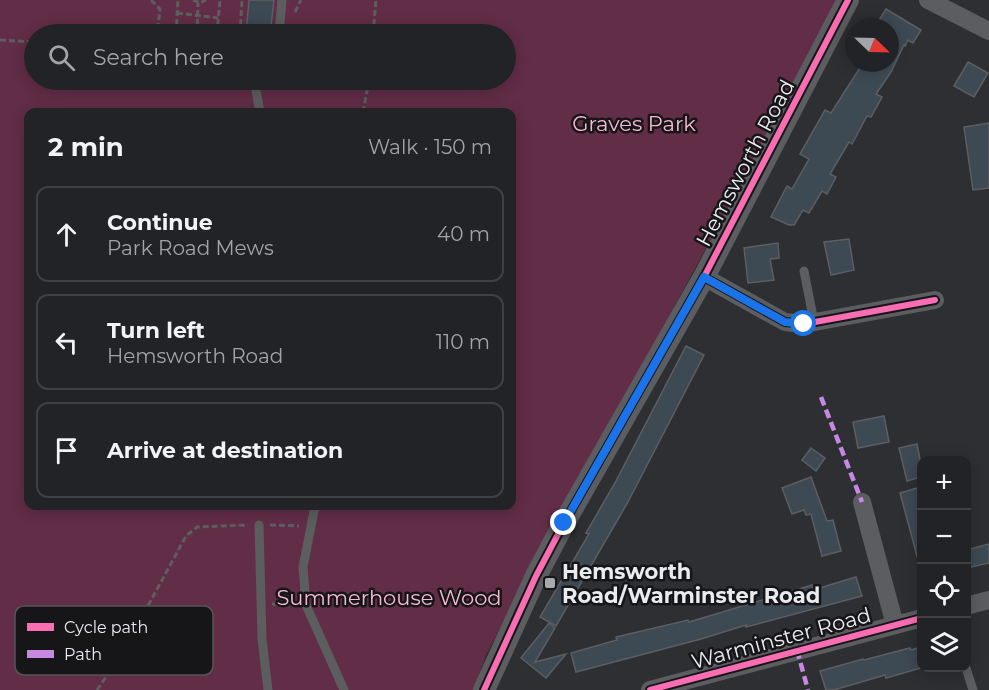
<!DOCTYPE html>
<html lang="en">
<head>
<meta charset="utf-8">
<style>
  :root { --surface:#222326; --page:#2a2b2e; --text:#f1f3f6; --muted:#a2a4a7; --line:#3f4043 }
  body { margin:0; font-family:Montserrat,sans-serif; background:var(--page); color:var(--text) }
  .controls { position:absolute; right:18px; bottom:18px; display:grid; overflow:hidden; border-radius:12px; box-shadow:0 3px 15px #0003 }
  .controls button { width:54px; height:54px; display:grid; place-items:center; padding:0; border:0; border-bottom:2px solid var(--line); background:var(--surface); color:var(--text); font:30px sans-serif }
  .compass { position:absolute; left:845px; top:18px; width:54px; height:54px; border-radius:50%; background:var(--surface); box-shadow:0 3px 15px #0003; rotate:113deg }
  .stop { position:absolute; width:18px; height:18px; margin:-14px; border:4px solid #1a73e8; border-radius:50%; background:#fff }
  .stop.end { background:#1a73e8; border-color:#fff; box-shadow:0 2px 6px #0008 }
  .list { margin:0; padding:0; list-style:none }
  h2 { display:flex; justify-content:space-between; align-items:center; height:78px; margin:0; padding:0 24px; font-size:26px }
  h2 small { font-size:20px; font-weight:400; color:var(--muted) }
  .list li { display:grid; grid-template-columns:39px 1fr auto; gap:18px; align-items:center; box-sizing:border-box; height:96px; margin:0 12px 12px; padding:0 12px; border:2px solid var(--line); border-radius:12px }
  .list b { display:block; font-size:22px; white-space:nowrap }
  .list p { margin:0; font-size:20px; white-space:nowrap; color:var(--muted) }
  .list em { font-size:20px; font-style:normal; color:var(--muted) }
  .icon { flex:none; width:33px; height:33px; fill:none; stroke:currentColor; stroke-width:2; stroke-linecap:round; stroke-linejoin:round }
  .map { position:relative; flex:none; width:989px; height:690px; overflow:hidden }
  .search { position:absolute; background:var(--surface); box-shadow:0 3px 15px #0003; left:24px; top:24px; width:492px; height:66px; display:flex; align-items:center; gap:15px; box-sizing:border-box; padding:0 21px; border-radius:33px; color:var(--muted); font-size:22px }
  .panel { position:absolute; background:var(--surface); box-shadow:0 3px 15px #0003; left:24px; top:108px; width:492px; height:402px; border-radius:12px }
  .map>svg:first-child { display:block }
  .green { fill:#622d47; fill-rule:evenodd }
  .building { fill:#3d4953; stroke:#5d5e61; stroke-width:1.5 }
  .lines { fill:none; stroke-linecap:round; stroke-linejoin:round }
  .path { stroke:#5e5e60; stroke-width:3; stroke-dasharray:6 3; stroke-linecap:butt }
  .service { stroke:#5c5d60; stroke-width:9 }
  .minor { stroke:#5c5d60; stroke-width:18 }
  .tertiary { stroke:#5c5d60; stroke-width:22 }
  .quiet { stroke:#c787e3; stroke-width:4.5; stroke-dasharray:9 4.5; stroke-linecap:butt }
  .cycleway-casing { stroke:#161619; stroke-width:10 }
  .cycleway { stroke:#f96db3; stroke-width:6 }
  .route { stroke:#1a73e8; stroke-width:8 }
  .poi-dot { fill:#a8a9ad; stroke:#161619; stroke-width:2 }
  .labels { text-anchor:middle; dominant-baseline:central; stroke-width:5; stroke-linejoin:round; paint-order:stroke }
  .park-label { font-size:21px; fill:#f7b8d1; stroke:#161619 }
  .street-label { font-size:21px; fill:#eaebef; stroke:#161619 }
  .poi-label { font-size:21px; font-weight:bold; fill:#eaebef; stroke:#161619; text-anchor:start }
  .key { fill:#161619; stroke:#565659; stroke-width:1.5 }
  .key-label { font-size:16px; fill:#eaebef }
</style>
</head>
<body>
<div class="map">
<svg width="989" height="690" viewBox="0 0 989 690">
  <rect width="100%" height="100%" fill="#2e2f32"/>
  <path class="green" d="M 0,0 L 840,0 L 486,655 L 474,690 L 0,690 ZM 34,34 L 506,34 L 506,80 L 34,80 ZM 28,112 L 512,112 L 512,506 L 28,506 Z"/>
  <g class="building">
    <polygon points="249,0 274,0 270,34 246,34"/>
    <polygon points="886,9 921,30 913,43 908,40 905,46 904,45 891,72 876,94 882,97 871,117 867,116 852,144 849,142 830,174 836,177 827,194 822,191 809,213 803,210 794,225 789,225 771,217 787,186 792,189 809,159 800,154 825,110 831,113 863,63 890,63 890,27 875,27"/>
    <polygon points="968,62 988,73 974,97 954,86"/>
    <polygon points="989,123 989,188 973,190 964,127"/>
    <polygon points="849,239 854,270 831,275 824,242"/>
    <polygon points="778,243 779,258 770,259 774,280 748,283 744,248"/>
    <polygon points="686,346 704,355 628,502 556,626 540,617 589,534 586,533 616,481"/>
    <polygon points="884,416 889,442 858,448 853,422"/>
    <polygon points="917,444 921,465 921,477 907,481 899,448"/>
    <polygon points="811,448 825,458 816,471 802,460"/>
    <polygon points="811,477 827,521 833,520 841,551 822,556 811,514 806,515 804,510 792,514 782,488"/>
    <polygon points="917,488 921,507 921,555 917,556 900,493"/>
    <polygon points="989,544 989,563 966,568 966,550"/>
    <polygon points="856,577 862,596 746,627 746,625 701,639 576,672 571,653 617,640 616,637 688,620 689,622 812,585 813,590"/>
    <polygon points="549,623 555,628 535,662 566,654 546,678 521,658"/>
    <polygon points="921,647 921,668 886,678 885,675 834,690 826,690 820,671 863,659 864,660 910,648 911,650"/>
  </g>
  <g class="lines">
    <g class="path">
      <polyline points="151,0 160,9 157,34"/>
      <polyline points="193,0 200,3 206,0"/>
      <polyline points="295,12 301,0"/>
      <polyline points="177,13 218,18"/>
      <polyline points="176,34 178,0"/>
      <polyline points="197,34 198,3"/>
      <polyline points="217,34 220,0"/>
      <polyline points="240,34 242,0"/>
      <polyline points="373,34 376,0"/>
      <polyline points="0,40 34,42"/>
      <polyline points="363,112 369,80"/>
      <polyline points="270,525 299,526"/>
      <polyline points="272,604 292,604"/>
      <polyline points="97,690 120,657 186,536 197,527 248,525"/>
    </g>
    <g class="service">
      <polyline points="279,34 282,0"/>
      <polyline points="254,80 260,112"/>
      <polyline points="804,271 814,322"/>
      <polyline points="315,506 303,567 306,605 344,690"/>
      <polyline points="259,525 262,639 268,690"/>
      <polyline points="966,668 973,690"/>
    </g>
    <g class="minor">
      <polyline points="928,0 989,31"/>
      <polyline points="704,277 785,322 804,324 935,300"/>
      <polyline points="862,502 895,625"/>
      <polyline points="966,606 989,600"/>
      <polyline points="650,690 922,618"/>
    </g>
    <polyline class="tertiary" points="484,690 536,576 564,523 704,277 848,0"/>
    <g class="quiet">
      <polyline points="821,397 862,502"/>
      <polyline points="797,650 808,690"/>
    </g>
    <defs>
      <g id="cycleway">
        <polyline points="704,277 785,322 804,324 935,300"/>
        <polyline points="484,690 536,576 564,523 704,277 848,0"/>
        <polyline points="650,690 922,618"/>
      </g>
    </defs>
    <use href="#cycleway" class="cycleway-casing"/>
    <use href="#cycleway" class="cycleway"/>
  </g>
  <g class="lines">
    <polyline class="route" points="564,523 704,277 785,322 804,324"/>
  </g>
  <rect class="poi-dot" x="544" y="577" width="12" height="12" rx="3"/>
  <g class="labels">
    <g class="park-label">
      <text x="634" y="123">Graves Park</text>
      <text x="389" y="597">Summerhouse Wood</text>
    </g>
    <g class="street-label">
      <text transform="translate(745 163) rotate(-62)">Hemsworth Road</text>
      <text transform="translate(781 638) rotate(-15)">Warminster Road</text>
    </g>
    <g class="poi-label">
      <text x="562" y="571">Hemsworth<tspan x="562" dy="24">Road/Warminster Road</tspan></text>
    </g>
  </g>
  <rect x="15" y="606" width="198" height="69" rx="9" class="key"/>
  <rect x="27" y="623" width="27" height="8" fill="#f96db3"/>
  <rect x="27" y="650" width="27" height="8" fill="#c787e3"/>
  <g class="key-label">
    <text x="64" y="633">Cycle path</text>
    <text x="64" y="660">Path</text>
  </g>
</svg>
<div class="controls">
<button>+</button>
<button>−</button>
<button><svg class="icon" aria-label="locate" viewBox="0 0 24 24"><circle cx="12" cy="12" r="6"/><path d="M12 2v4M12 18v4M2 12h4M18 12h4"/></svg></button>
<button><svg class="icon" aria-label="layers" viewBox="0 0 24 24"><path d="M12 4l9 5-9 5-9-5zM3 14l9 5 9-5"/></svg></button>
</div>
<svg class="compass" viewBox="-18 -18 36 36"><path d="M0-13l5 13h-10z" fill="#e53935"/><path d="M0 13l5-13h-10z" fill="#a2a4a7"/></svg>
<div class="stop" style="left:804px;top:324px"></div>
<div class="stop end" style="left:564px;top:523px"></div>
<div class="search"><svg class="icon" aria-label="search" viewBox="0 0 24 24"><circle cx="10" cy="10" r="6"/><path d="M15 15l6 6"/></svg>Search here</div>
<section class="panel">
<h2>2 min<small>Walk · 150 m</small></h2>
<ul class="list">
<li><svg class="icon" aria-label="ahead" viewBox="0 0 24 24"><path d="M12 20V5M6 11l6-6 6 6"/></svg><div><b>Continue</b><p>Park Road Mews</p></div><em>40 m</em></li>
<li><svg class="icon" aria-label="left" viewBox="0 0 24 24"><path d="M17 20v-9H6M10 6l-5 5 5 5"/></svg><div><b>Turn left</b><p>Hemsworth Road</p></div><em>110 m</em></li>
<li><svg class="icon" aria-label="arrive" viewBox="0 0 24 24"><path d="M6 21V4h12l-3 4 3 4H6"/></svg><div><b>Arrive at destination</b></div></li>
</ul>
</section>
</div>
</body>
</html>
